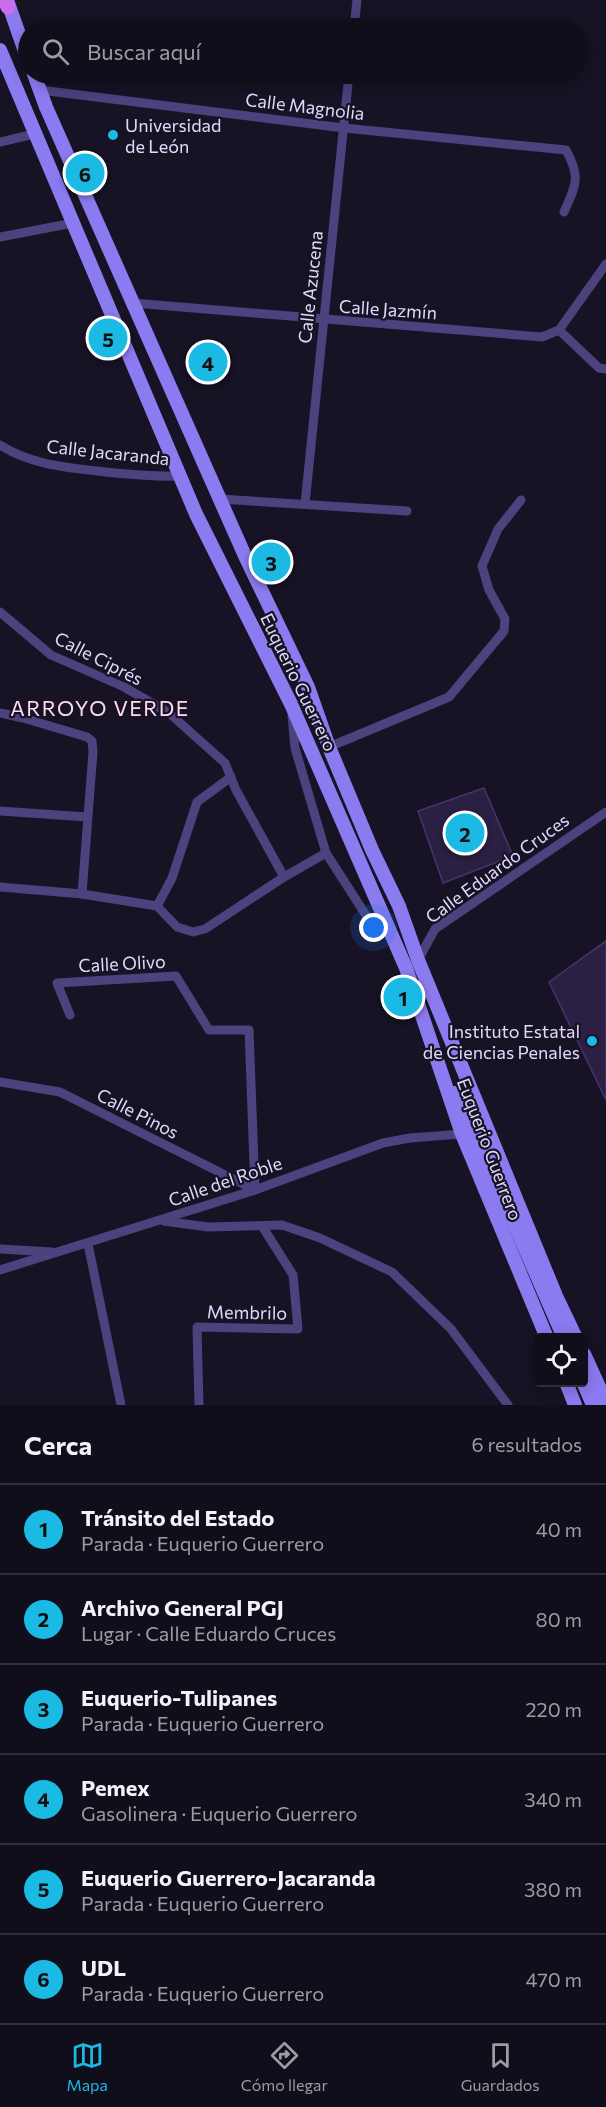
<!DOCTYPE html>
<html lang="es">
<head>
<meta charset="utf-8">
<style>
  :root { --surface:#110e1b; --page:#1a1724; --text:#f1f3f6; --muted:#9c9ca3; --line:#302e3a; --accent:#1bbae5 }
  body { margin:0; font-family:Commissioner,sans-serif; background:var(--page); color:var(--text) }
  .controls { position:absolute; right:18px; bottom:18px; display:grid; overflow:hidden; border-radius:6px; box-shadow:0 3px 15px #0003 }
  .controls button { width:54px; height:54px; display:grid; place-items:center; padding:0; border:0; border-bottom:2px solid var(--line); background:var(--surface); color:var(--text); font:30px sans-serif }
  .you { position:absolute; left:374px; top:928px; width:21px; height:21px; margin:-15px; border:4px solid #fff; border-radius:50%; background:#1a73e8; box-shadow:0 0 0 9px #1a73e833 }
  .badge { display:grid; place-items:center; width:39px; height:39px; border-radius:50%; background:var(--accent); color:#111; font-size:20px; font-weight:700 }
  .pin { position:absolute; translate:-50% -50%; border:3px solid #fff; box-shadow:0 2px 6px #0006 }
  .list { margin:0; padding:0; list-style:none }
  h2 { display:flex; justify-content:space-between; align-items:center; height:78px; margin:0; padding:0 24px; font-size:26px }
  h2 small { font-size:20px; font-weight:400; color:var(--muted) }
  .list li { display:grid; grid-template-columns:39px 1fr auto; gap:18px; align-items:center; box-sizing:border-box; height:90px; padding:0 24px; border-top:2px solid var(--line) }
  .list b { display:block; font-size:22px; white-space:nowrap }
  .list p { margin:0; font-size:20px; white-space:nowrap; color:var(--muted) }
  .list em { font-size:20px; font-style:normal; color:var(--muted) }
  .icon { flex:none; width:33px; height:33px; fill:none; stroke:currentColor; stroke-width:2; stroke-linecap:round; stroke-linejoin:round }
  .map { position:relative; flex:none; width:606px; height:1405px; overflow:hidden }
  .search { position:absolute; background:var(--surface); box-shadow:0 3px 15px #0003; left:18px; right:18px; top:18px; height:66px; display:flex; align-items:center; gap:15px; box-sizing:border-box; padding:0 21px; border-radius:33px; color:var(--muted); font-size:22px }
  .sheet { height:618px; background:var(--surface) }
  nav { display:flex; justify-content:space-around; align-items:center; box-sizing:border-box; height:84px; border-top:2px solid var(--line); background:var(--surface); font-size:16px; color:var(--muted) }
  nav a { display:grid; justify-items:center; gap:3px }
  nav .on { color:var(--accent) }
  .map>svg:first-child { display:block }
  .building { fill:#2b2043; stroke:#46346d; stroke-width:1.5 }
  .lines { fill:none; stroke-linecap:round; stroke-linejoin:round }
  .street { stroke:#4b427e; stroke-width:9 }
  .secondary { stroke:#8b7bf0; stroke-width:14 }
  .primary { stroke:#cd6dee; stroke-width:15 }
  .poi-dot { fill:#1bbae5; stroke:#171224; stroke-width:2 }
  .labels { text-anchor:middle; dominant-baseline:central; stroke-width:4.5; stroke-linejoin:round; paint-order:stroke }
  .street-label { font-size:18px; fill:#e1d9fb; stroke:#171224 }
  .poi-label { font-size:18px; fill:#e1d9fb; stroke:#171224; text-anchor:start }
  .quarter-label { font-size:21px; letter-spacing:1.5px; fill:#fbdbec; stroke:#171224 }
</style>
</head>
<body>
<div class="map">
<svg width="606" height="1405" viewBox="0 0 606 1405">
  <rect width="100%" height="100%" fill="#171224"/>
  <g class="building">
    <polygon points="484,788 513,856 443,883 418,811"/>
    <polygon points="606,941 606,1100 549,982"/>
  </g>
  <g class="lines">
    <g class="street">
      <polyline points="354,28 357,0"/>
      <path d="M 40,90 L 344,128 L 566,150 C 581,177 576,185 564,212"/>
      <polyline points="0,142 34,134"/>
      <polyline points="0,237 73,223"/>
      <polyline points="133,303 542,337 559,330 606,264"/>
      <polyline points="559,330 599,368 606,369"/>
      <path d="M 0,445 C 30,464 63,467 97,471 C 125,474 152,477 180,476"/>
      <polyline points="220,499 407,511"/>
      <polyline points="305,504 349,74"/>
      <polyline points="0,612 51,655 124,687 169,713 225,763 236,790 284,877"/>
      <polyline points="0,713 23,718 87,737 92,741 93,752 82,894"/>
      <polyline points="292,715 295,748 326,853 371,923 387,926"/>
      <polyline points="329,747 449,697 504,631 505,619 489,590 482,566 498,529 521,500"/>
      <polyline points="0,811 87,817"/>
      <polyline points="0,887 82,894 157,906 177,927 193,932 205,929 284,877 326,853"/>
      <polyline points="157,906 172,878 197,802 231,777"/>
      <polyline points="418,960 435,929 606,812"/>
      <polyline points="0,1082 60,1092 255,1190 249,1030 209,1030 176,976 57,983 70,1015"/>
      <polyline points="164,1221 208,1227 282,1225 320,1238 392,1272 451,1329 508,1405"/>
      <polyline points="88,1244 121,1405"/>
      <polyline points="0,1249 52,1252"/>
      <polyline points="0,1270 255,1190 383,1143 410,1138 462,1134"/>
      <polyline points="199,1405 197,1327 298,1329 293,1275 262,1226"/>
    </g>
    <g class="secondary">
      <polyline points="7,0 28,60"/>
      <polyline points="0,50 196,514 291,704 406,968 462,1134 547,1338"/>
      <polyline points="34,74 46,107 245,556 308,687 329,747 372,850 399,906 418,960 556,1296 576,1338"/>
      <polyline points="455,1093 463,1106 564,1338"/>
      <polyline points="584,1354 606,1402"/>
      <polyline points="566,1382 575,1405"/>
      <polyline points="583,1382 593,1405"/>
    </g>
    <polyline class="primary" points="5,0 8,7"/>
  </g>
  <g class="poi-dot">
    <circle cx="113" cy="135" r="6"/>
    <circle cx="592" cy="1041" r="6"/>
  </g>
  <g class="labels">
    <g class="street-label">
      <text transform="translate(305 106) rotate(7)">Calle Magnolia</text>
      <text transform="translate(310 287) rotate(-84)">Calle Azucena</text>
      <text transform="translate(388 309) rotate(4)">Calle Jazmín</text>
      <text transform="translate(108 452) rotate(6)">Calle Jacaranda</text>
      <text transform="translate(99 658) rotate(27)">Calle Ciprés</text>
      <text transform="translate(299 682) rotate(64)">Euquerio Guerrero</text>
      <text transform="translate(497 868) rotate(-36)">Calle Eduardo Cruces</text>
      <text transform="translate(122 963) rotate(-3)">Calle Olivo</text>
      <text transform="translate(138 1113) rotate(27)">Calle Pinos</text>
      <text transform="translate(490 1149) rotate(69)">Euquerio Guerrero</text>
      <text transform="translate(225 1181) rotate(-19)">Calle del Roble</text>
      <text transform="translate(247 1312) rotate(1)">Membrilo</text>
    </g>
    <g class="poi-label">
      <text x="125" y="125">Universidad<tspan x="125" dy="21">de León</tspan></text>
      <text x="580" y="1031" text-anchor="end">Instituto Estatal<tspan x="580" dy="21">de Ciencias Penales</tspan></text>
    </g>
    <g class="quarter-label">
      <text x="100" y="707">ARROYO VERDE</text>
    </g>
  </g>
</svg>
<div class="controls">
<button><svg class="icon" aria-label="locate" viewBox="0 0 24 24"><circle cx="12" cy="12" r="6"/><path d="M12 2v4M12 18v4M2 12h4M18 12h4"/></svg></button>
</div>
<div class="you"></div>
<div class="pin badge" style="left:403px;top:997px">1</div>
<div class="pin badge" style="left:465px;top:833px">2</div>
<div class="pin badge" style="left:271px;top:562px">3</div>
<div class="pin badge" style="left:208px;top:362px">4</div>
<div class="pin badge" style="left:108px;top:338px">5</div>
<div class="pin badge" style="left:85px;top:173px">6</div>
<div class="search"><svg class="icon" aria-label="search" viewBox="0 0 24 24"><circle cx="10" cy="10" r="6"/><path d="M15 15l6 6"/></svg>Buscar aquí</div>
</div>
<section class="sheet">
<h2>Cerca<small>6 resultados</small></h2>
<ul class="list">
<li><span class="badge">1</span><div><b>Tránsito del Estado</b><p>Parada · Euquerio Guerrero</p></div><em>40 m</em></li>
<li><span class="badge">2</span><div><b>Archivo General PGJ</b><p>Lugar · Calle Eduardo Cruces</p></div><em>80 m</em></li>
<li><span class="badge">3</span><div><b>Euquerio-Tulipanes</b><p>Parada · Euquerio Guerrero</p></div><em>220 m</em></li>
<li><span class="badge">4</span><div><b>Pemex</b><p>Gasolinera · Euquerio Guerrero</p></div><em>340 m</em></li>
<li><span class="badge">5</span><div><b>Euquerio Guerrero-Jacaranda</b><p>Parada · Euquerio Guerrero</p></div><em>380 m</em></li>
<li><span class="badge">6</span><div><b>UDL</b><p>Parada · Euquerio Guerrero</p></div><em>470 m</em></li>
</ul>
</section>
<nav>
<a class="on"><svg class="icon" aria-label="map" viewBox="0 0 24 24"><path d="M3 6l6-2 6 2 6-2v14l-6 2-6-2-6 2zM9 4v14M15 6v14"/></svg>Mapa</a>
<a><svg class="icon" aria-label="directions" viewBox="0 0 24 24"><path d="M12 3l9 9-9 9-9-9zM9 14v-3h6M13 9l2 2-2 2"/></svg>Cómo llegar</a>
<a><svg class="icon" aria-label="saved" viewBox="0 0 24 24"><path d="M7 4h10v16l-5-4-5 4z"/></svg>Guardados</a>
</nav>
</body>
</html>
